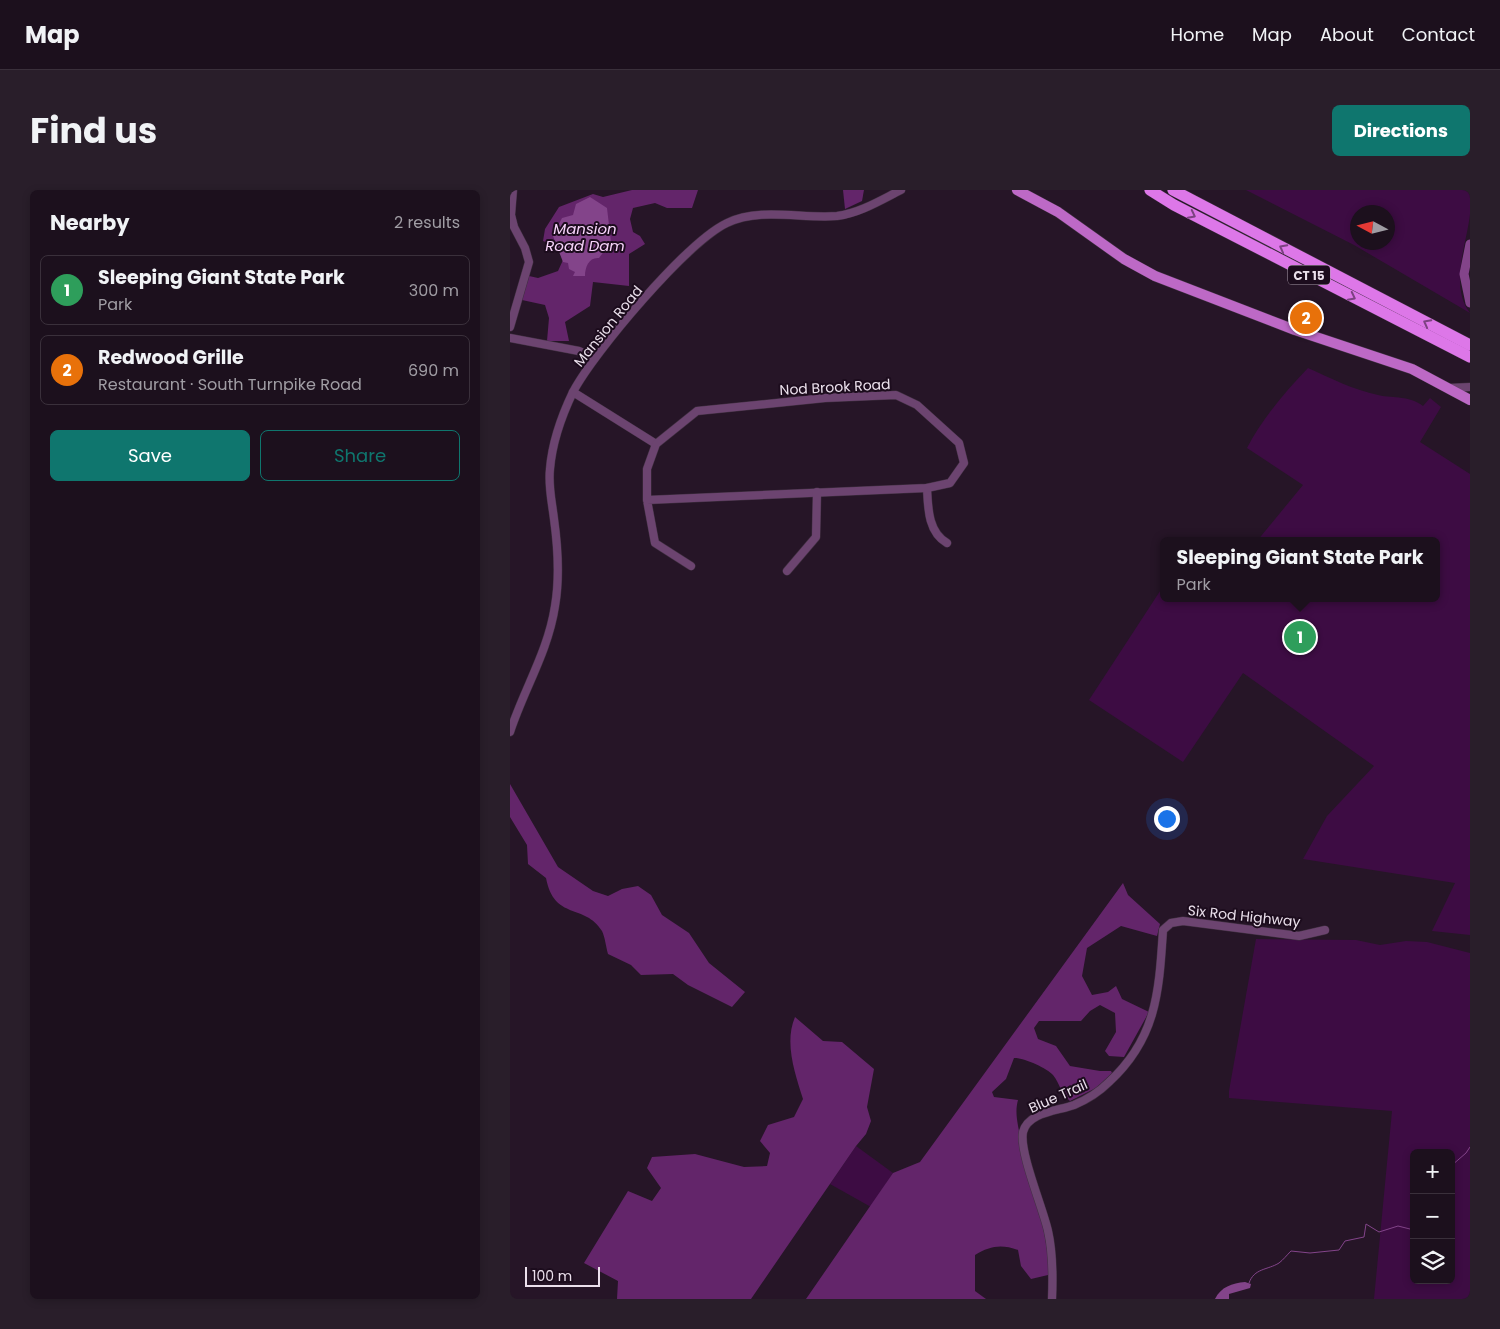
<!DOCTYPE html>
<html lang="en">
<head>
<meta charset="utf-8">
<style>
  :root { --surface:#1c101d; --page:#291e2a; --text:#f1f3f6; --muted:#a09da4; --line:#3a303b; --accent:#0f766e }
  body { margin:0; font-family:Poppins,sans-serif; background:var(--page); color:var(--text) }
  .controls { position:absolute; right:15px; bottom:15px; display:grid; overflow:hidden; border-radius:8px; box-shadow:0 2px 8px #0003 }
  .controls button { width:45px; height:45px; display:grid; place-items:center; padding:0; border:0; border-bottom:1px solid var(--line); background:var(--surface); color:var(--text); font:25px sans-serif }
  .compass { position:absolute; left:840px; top:15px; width:45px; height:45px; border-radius:50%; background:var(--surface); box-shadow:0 2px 8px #0003; rotate:277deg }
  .scale { position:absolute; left:15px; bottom:12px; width:75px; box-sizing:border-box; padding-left:5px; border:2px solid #ebe0ec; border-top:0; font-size:14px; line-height:18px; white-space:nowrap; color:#ebe0ec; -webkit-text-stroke:4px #1c0c1d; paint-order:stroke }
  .you { position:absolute; left:656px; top:628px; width:18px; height:18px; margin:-12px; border:4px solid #fff; border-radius:50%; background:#1a73e8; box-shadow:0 0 0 8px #1a73e833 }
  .badge { display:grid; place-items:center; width:32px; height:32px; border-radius:50%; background:var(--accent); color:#fff; font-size:16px; font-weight:700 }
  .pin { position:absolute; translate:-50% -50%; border:2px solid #fff; box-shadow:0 1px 5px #0006 }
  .popup { position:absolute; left:650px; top:347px; width:280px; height:65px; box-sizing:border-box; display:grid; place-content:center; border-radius:8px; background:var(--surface); filter:drop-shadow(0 1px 4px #0005); font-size:16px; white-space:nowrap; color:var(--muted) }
  .popup b { font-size:19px; color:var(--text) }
  .popup::after { content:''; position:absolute; left:50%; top:100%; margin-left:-10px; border:10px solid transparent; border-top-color:var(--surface) }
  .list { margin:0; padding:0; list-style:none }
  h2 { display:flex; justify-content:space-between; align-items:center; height:65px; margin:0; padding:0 20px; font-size:21px }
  h2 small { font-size:16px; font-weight:400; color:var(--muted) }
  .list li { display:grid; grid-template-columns:32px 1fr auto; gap:15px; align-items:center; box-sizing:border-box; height:70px; margin:0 10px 10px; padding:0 10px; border:1px solid var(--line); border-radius:8px }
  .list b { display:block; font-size:19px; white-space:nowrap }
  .list p { margin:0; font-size:16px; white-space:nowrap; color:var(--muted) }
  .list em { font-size:16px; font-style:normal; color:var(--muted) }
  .actions { display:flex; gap:10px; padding:15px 20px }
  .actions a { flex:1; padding:11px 0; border:1px solid var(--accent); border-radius:8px; text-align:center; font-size:18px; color:var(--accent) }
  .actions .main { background:var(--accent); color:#fff }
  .icon { flex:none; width:28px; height:28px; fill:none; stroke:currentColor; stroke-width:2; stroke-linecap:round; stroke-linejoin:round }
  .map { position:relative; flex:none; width:960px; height:1109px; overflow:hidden; border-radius:8px }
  header { display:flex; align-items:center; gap:30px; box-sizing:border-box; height:70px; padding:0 25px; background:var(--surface); border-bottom:1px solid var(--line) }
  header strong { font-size:24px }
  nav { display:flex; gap:28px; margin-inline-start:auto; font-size:18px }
  .intro { display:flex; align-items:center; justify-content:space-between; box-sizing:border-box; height:120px; padding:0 30px }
  h1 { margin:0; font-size:35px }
  .button { padding:12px 22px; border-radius:8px; background:var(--accent); color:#fff; font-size:18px; font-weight:700 }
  main { display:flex; gap:30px; padding:0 30px }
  aside { flex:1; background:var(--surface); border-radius:8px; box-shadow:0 2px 8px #0003 }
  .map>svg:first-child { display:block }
  .green { fill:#3d0c43; fill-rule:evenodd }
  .forest { fill:#63256a }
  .water { fill:#83448a }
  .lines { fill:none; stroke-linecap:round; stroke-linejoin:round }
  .stream { stroke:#83448a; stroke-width:1 }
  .river { stroke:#83448a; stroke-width:9 }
  .minor-casing { stroke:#423143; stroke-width:9 }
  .major-casing { stroke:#423143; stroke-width:11 }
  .highway-casing { stroke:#423143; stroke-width:12 }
  .minor { stroke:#6c4470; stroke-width:8 }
  .major { stroke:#bd69c6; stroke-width:10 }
  .highway { stroke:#dd77e8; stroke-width:11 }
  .oneway { stroke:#7c4282 }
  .labels { text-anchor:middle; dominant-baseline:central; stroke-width:4; stroke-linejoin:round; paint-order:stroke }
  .shield { fill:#1c0c1d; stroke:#ada0ae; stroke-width:1 }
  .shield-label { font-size:12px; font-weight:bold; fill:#ebe0ec }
  .street-label { font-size:14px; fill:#ebe0ec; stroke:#1c0c1d }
  .water-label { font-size:15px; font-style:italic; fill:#f8d5fb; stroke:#1c0c1d }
</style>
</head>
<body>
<header>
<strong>Map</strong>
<nav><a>Home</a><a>Map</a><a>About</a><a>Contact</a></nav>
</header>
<div class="intro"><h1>Find us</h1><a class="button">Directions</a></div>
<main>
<aside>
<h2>Nearby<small>2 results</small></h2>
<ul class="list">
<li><span class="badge" style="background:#2e9e5b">1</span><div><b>Sleeping Giant State Park</b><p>Park</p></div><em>300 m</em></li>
<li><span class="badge" style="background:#e8710a">2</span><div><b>Redwood Grille</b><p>Restaurant · South Turnpike Road</p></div><em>690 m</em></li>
</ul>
<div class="actions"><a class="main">Save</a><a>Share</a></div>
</aside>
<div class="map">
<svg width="960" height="1109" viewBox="0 0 960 1109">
  <rect width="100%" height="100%" fill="#261527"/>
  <g class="green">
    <path d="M 736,0 L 960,0 C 960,8 960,16 960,24 C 957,53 939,96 960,123 L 844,55 ZM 878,22 L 878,52 L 848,52 L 848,22 Z"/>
    <path d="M 798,178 C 820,188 844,200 868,205 C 886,209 898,205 913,216 L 920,208 L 931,217 L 910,252 L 960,284 L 960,745 L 922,741 L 945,693 L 793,669 L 817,626 L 864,576 L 733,483 L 673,572 L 579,510 L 654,395 L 654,408 L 695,408 L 698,410 L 700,408 L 926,408 L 926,351 L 747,351 L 793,295 L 737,258 C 752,229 775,202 798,178 Z"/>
    <path d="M 746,749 L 846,750 L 870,755 L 896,751 L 917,752 L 960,763 L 960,1109 L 864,1109 L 882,921 L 719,908 L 719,901 ZM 904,963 L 941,963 L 941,1090 L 904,1090 Z"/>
    <polygon points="346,956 383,983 361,1017 320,994"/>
  </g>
  <g class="forest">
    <polygon points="122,0 188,0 182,18 157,18 145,13 123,18 120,29 123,42 130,46 135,54 119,64 119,96 83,92 80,116 55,132 59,151 37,151 39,128 35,115 12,110 19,86 28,88 48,81 53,70 47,56 33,51 35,39 49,17 83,4 93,7"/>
    <polygon points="333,0 354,0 352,11 335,19"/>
    <path d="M 0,594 L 48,677 L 83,701 L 98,706 L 112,699 L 128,696 L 141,705 L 152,725 L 179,743 L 199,773 L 235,802 L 222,817 L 178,795 L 163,784 L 131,785 L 121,775 L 98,764 C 96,757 95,747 92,741 C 75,713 44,731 36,688 L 18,674 L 17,655 L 0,627 Z"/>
    <path d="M 613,693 L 618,705 L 650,734 L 647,746 L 611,736 L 577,758 L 572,786 L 582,805 L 598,802 L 606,796 L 612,809 L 639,822 L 614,867 L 599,866 L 595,861 L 606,842 L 605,823 L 590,815 L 580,821 L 571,831 L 529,831 L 524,838 L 528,849 L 546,856 L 560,876 L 590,881 L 601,881 L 602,883 L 586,898 L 560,911 C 550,902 550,894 543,885 C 537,878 512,867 504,868 L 496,889 L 482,902 L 484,907 L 508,910 C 505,921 507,930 509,941 C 514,989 541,1036 538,1085 L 521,1089 L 511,1076 L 508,1060 C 491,1054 480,1056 465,1065 L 465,1101 L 476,1109 L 296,1109 L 383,983 L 410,972 Z"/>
    <path d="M 285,827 L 313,851 L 332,852 L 364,879 L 357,917 L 361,931 L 356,944 L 346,956 L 241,1109 L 107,1109 L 108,1091 L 74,1073 L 118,1001 L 142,1011 L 151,998 L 137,978 L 142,967 L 185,964 L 234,977 L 257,976 L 260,963 L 250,951 L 258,935 L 284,927 L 293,909 C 285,883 274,853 285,827 Z"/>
  </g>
  <g class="water">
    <path d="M 80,7 L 97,18 L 101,52 L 89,68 C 79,67 75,77 75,86 L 63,86 L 65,82 L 59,79 L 58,73 L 53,72 L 43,46 L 52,28 L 63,25 L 66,14 Z"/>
    <path d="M 735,1092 L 741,1094 L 740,1098 L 719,1104 L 719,1109 L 705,1109 C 711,1097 722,1093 735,1092 Z"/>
  </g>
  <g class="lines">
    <g class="stream">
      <polyline points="941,976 956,963 960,957"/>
      <path d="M 739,1093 C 744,1078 758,1080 769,1073 C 773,1070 777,1065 781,1061 L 800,1063 L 829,1060 L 835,1051 L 854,1047 L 856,1034 L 869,1042 L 888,1036 L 900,1039 L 904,1035"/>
    </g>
    <polyline class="river" points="960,54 954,84 960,113"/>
    <defs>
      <g id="minor">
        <polyline points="0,137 19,72 15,58 4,37 1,25 3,0"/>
        <polyline points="0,148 69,161 85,168"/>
        <polyline points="939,198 960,197"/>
        <polyline points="63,202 146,254"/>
        <path d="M 417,298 C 418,318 418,342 437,353"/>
        <polyline points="137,310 417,298 440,293 454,273 449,253 407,215 386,205 315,208 187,221 146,254 137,279 137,310 145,353 181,376"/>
        <polyline points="277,381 306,347 307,302"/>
        <path d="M 0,542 C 14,499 38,462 45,416 C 50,387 48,358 44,329 C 42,312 38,296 40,279 C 42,254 52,225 63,202 C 84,162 177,52 217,33 C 250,17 292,29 327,26 C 350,23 371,10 391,0"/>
        <path d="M 542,1109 C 543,1086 543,1063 538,1041 C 533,1018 509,962 513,942 C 518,922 548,921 564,915 C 576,910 590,901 599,892 C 647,848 649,801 653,740 L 661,733 L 673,731 L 789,746 L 815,740"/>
      </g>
      <polyline id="major" points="507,0 548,22 614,69 645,86 785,140 902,179 960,210"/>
      <g id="highway">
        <polyline points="640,0 664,15 960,167"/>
        <polyline points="663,0 960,155"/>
      </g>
    </defs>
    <use href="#minor" class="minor-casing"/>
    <use href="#major" class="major-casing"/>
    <use href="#highway" class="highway-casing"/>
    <use href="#minor" class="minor"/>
    <use href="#major" class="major"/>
    <use href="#highway" class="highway"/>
  </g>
  <defs><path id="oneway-chevron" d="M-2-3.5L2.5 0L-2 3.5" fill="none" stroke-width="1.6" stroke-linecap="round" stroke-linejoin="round" transform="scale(1.25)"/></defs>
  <g class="oneway">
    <use href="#oneway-chevron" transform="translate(682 25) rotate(27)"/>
    <use href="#oneway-chevron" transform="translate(773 58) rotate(-152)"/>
    <use href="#oneway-chevron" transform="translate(842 107) rotate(27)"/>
    <use href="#oneway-chevron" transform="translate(917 133) rotate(-152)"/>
  </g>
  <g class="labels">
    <rect class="shield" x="778" y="75.5" width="42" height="19" rx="4"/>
    <g class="shield-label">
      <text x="799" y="85">CT 15</text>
    </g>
    <g class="street-label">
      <text transform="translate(98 136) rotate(-51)">Mansion Road</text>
      <text transform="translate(325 197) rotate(-3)">Nod Brook Road</text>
      <text transform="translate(734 726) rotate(6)">Six Rod Highway</text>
      <text transform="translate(548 906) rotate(-24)">Blue Trail</text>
    </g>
    <g class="water-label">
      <text x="75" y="38">Mansion<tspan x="75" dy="17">Road Dam</tspan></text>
    </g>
  </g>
</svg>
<div class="controls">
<button>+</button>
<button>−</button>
<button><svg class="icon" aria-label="layers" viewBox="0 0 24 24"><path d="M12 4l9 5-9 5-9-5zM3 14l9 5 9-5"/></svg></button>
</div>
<svg class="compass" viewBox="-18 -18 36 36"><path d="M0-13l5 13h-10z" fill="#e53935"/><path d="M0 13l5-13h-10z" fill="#a09da4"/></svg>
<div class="scale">100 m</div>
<div class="you"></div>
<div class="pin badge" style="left:790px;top:447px;background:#2e9e5b">1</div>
<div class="popup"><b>Sleeping Giant State Park</b>Park</div>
<div class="pin badge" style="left:796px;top:128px;background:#e8710a">2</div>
</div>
</main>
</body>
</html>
